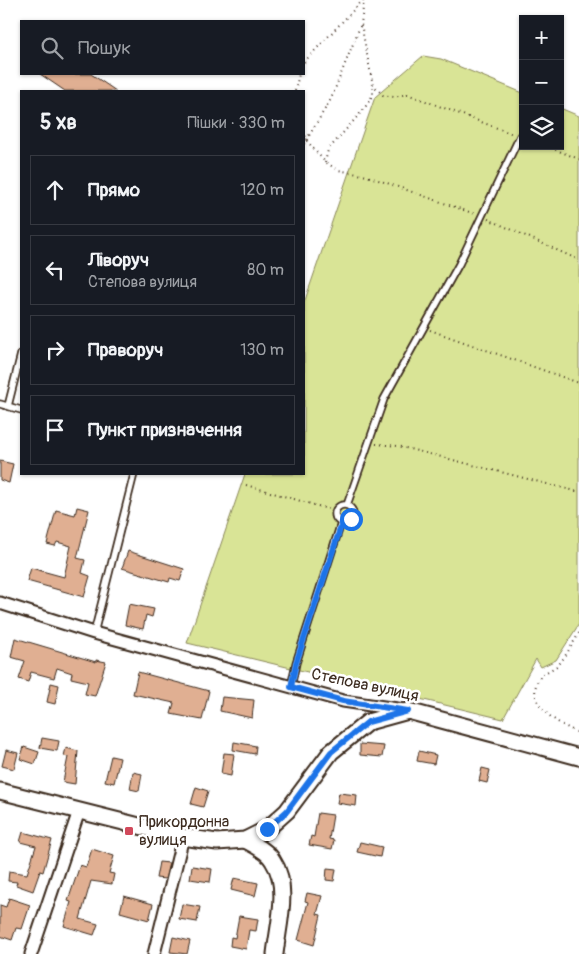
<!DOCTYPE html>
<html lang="uk">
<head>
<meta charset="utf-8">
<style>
  :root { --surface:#171b24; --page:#242831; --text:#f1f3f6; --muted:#9ea1a6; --line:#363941 }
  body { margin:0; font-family:Pangolin,sans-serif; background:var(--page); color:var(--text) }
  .controls { position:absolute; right:15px; top:15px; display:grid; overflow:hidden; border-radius:0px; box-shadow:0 1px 4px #0004 }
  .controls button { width:45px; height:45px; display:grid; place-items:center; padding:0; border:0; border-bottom:1px solid var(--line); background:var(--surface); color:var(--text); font:25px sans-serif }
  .stop { position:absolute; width:15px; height:15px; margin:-11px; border:4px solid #1a73e8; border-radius:50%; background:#fff }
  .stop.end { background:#1a73e8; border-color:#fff; box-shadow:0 1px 5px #0008 }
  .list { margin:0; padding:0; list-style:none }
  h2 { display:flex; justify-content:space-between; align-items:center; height:65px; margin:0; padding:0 20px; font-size:21px }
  h2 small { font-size:16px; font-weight:400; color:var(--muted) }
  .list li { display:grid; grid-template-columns:32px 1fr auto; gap:15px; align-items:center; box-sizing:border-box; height:70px; margin:0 10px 10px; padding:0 10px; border:1px solid var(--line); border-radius:0px }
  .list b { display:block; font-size:19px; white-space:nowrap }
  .list p { margin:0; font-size:16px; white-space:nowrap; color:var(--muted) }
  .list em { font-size:16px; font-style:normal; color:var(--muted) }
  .icon { flex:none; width:28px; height:28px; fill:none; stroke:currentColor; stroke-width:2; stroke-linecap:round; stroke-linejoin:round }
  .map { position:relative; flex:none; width:579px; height:954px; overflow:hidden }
  .search { position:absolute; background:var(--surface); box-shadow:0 1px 4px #0004; left:20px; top:20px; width:285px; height:55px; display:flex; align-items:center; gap:12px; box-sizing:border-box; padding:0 18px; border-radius:0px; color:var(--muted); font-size:19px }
  .panel { position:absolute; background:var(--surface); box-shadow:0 1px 4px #0004; left:20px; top:90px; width:285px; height:385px; border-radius:0px }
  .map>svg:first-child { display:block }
  .green { fill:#d9e496; stroke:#8a875a }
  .building { fill:#e0af92; stroke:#3b2a1e }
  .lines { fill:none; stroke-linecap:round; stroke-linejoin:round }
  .lane-casing { stroke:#3b2a1e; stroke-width:9 }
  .street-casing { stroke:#3b2a1e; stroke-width:15 }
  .secondary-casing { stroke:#3b2a1e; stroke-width:19 }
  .path { stroke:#3b2a1e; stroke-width:2; stroke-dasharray:1 4; stroke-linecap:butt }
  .lane { stroke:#fff; stroke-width:5.5 }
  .street { stroke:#fff; stroke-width:11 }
  .secondary { stroke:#fff; stroke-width:15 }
  .route { stroke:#1a73e8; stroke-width:6 }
  .poi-dot { fill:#d1495b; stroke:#fff; stroke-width:2 }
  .labels { text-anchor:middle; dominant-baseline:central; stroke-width:5; stroke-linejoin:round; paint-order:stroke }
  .street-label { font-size:16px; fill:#3b2a1e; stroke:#fff }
  .poi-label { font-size:16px; fill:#3b2a1e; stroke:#fff; text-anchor:start }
</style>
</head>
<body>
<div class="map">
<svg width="579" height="954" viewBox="0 0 579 954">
  <rect width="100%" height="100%" fill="#fff"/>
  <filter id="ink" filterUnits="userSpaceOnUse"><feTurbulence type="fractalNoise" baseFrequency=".02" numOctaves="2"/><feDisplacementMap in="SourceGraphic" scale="10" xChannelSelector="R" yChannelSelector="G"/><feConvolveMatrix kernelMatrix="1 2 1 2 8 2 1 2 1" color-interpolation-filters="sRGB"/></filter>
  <g filter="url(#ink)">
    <polygon class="green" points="423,56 441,59 523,93 523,146 560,146 560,108 579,116 579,624 556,660 541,667 536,659 503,719 187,643 245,474 304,474 304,303 375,97"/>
    <g class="building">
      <polygon points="40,74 91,74 116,91 65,91"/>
      <polygon points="0,461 13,464 9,483 0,480"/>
      <polygon points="77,507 89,510 77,558 85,560 82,573 90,576 84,597 27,581 31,568 64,577 71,546 57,542 55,546 47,544 56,510 75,515"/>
      <polygon points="128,551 184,569 180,581 170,578 169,582 122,568"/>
      <polygon points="129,604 154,609 152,617 146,615 143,629 125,625"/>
      <polygon points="15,638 96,662 96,660 106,662 95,696 85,694 88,682 71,678 72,673 57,668 54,678 31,672 28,682 19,679 25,661 11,657"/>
      <polygon points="138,672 209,691 202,720 171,714 174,703 133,694"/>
      <polygon points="51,683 59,685 55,704 47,702"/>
      <polygon points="222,697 254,700 252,718 220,711"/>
      <polygon points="42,738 59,741 57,751 40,748"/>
      <polygon points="234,742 256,746 255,754 233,750"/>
      <polygon points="360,744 384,746 382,757 360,755"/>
      <polygon points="24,747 39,752 35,764 20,759"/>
      <polygon points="66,748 78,751 75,784 63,782 68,757 64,756"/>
      <polygon points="6,750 18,753 14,769 2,766"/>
      <polygon points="419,751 436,755 434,764 417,761"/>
      <polygon points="224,753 234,754 231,776 221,774"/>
      <polygon points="111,756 120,758 114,783 105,781"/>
      <polygon points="482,768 490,770 487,783 479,781"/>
      <polygon points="133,772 142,774 139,791 130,789"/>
      <polygon points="196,787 208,791 203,807 191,804"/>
      <polygon points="339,793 357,795 356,806 337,803"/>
      <polygon points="318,813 333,815 329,839 334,840 332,849 309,845 311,836 314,837"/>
      <polygon points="23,832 52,840 43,872 40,871 33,891 16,885 17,882 8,881 9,871 27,874 36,846 20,842"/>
      <polygon points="360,842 382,847 380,857 357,852"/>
      <polygon points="92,849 114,856 109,873 114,874 112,884 91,881 80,919 98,924 94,935 64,926 71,902 68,901 80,865 86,867"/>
      <polygon points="159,862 169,863 165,879 156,878"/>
      <polygon points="192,866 212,869 210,882 190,879"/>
      <polygon points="327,868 336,869 334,881 326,880"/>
      <polygon points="234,878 258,883 255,896 231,890"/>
      <polygon points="307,893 322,896 317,914 321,915 314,945 298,940 308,902 305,901"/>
      <polygon points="124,896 153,904 149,920 120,912"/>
      <polygon points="9,898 30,905 22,929 16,928 12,940 0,936 0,905 6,907"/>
      <polygon points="182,904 200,907 197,922 179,919"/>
      <polygon points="239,916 258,919 256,931 249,930 246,949 230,946 231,937 235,938"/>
      <polygon points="173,937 190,941 187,954 170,952"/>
    </g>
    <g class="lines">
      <defs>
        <g id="lane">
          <polyline points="0,404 21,410"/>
          <polyline points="8,406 21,354"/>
          <circle cx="344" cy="514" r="9"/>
          <polyline points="347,505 384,399 459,264 520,136"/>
          <polyline points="94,633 134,474"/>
          <polyline points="291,687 296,663 341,523"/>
        </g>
        <g id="street">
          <polyline points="0,603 94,633 343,701 404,710"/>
          <polyline points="31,954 79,811"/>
          <polyline points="154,954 183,837"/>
        </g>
        <g id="secondary">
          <polyline points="0,791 183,837 217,842 245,840 267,829 287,811 331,752 368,722 408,711 579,757"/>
          <path d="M 245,840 C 254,845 268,851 273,861 C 290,886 278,926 275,954"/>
        </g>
      </defs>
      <use href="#lane" class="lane-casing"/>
      <use href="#street" class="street-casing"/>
      <use href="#secondary" class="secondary-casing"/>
      <g class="path">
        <polyline points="364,0 361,24 373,85 383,95 394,97 407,94 513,134"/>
        <polyline points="304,62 363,0"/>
        <polyline points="295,91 299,74"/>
        <polyline points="304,131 307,141 325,162 338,170 367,176 475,214"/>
        <polyline points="304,144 331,99 361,24"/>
        <polyline points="546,146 579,159"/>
        <polyline points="325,162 328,150 364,109 373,95 373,86"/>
        <polyline points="488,219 579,260"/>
        <polyline points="430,330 579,383"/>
        <polyline points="376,444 398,446 579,492"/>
        <polyline points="246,485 335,511"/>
        <path d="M 579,633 C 573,643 567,654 560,663 C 555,669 545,671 540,677 C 522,703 559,725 579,733"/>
      </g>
      <use href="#lane" class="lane"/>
      <use href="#street" class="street"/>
      <use href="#secondary" class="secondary"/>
    </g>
  </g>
  <g class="lines" filter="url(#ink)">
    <polyline class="route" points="267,829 287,811 331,752 368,722 408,711 343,701 291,687 296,663 342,523 351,519"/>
  </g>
  <rect class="poi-dot" x="124" y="826" width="10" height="10" rx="2.5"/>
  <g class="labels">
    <g class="street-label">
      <text transform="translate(365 685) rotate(12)">Степова вулиця</text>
    </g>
    <g class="poi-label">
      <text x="139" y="822">Прикордонна<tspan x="139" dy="18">вулиця</tspan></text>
    </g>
  </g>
</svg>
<div class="controls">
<button>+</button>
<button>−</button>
<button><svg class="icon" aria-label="layers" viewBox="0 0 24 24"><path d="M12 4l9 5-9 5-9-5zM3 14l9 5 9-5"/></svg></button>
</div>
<div class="stop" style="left:351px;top:519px"></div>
<div class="stop end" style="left:267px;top:829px"></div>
<div class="search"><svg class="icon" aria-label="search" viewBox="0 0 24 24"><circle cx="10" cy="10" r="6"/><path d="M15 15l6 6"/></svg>Пошук</div>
<section class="panel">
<h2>5 хв<small>Пішки · 330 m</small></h2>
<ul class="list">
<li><svg class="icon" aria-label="ahead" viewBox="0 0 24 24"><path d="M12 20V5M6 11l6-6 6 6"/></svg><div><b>Прямо</b></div><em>120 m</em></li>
<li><svg class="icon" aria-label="left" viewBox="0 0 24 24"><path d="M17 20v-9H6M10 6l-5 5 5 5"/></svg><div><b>Ліворуч</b><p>Степова вулиця</p></div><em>80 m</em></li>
<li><svg class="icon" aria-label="right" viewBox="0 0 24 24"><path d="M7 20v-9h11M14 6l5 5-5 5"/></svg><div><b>Праворуч</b></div><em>130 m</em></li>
<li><svg class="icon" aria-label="arrive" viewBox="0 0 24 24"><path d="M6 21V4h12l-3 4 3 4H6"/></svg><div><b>Пункт призначення</b></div></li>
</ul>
</section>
</div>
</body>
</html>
